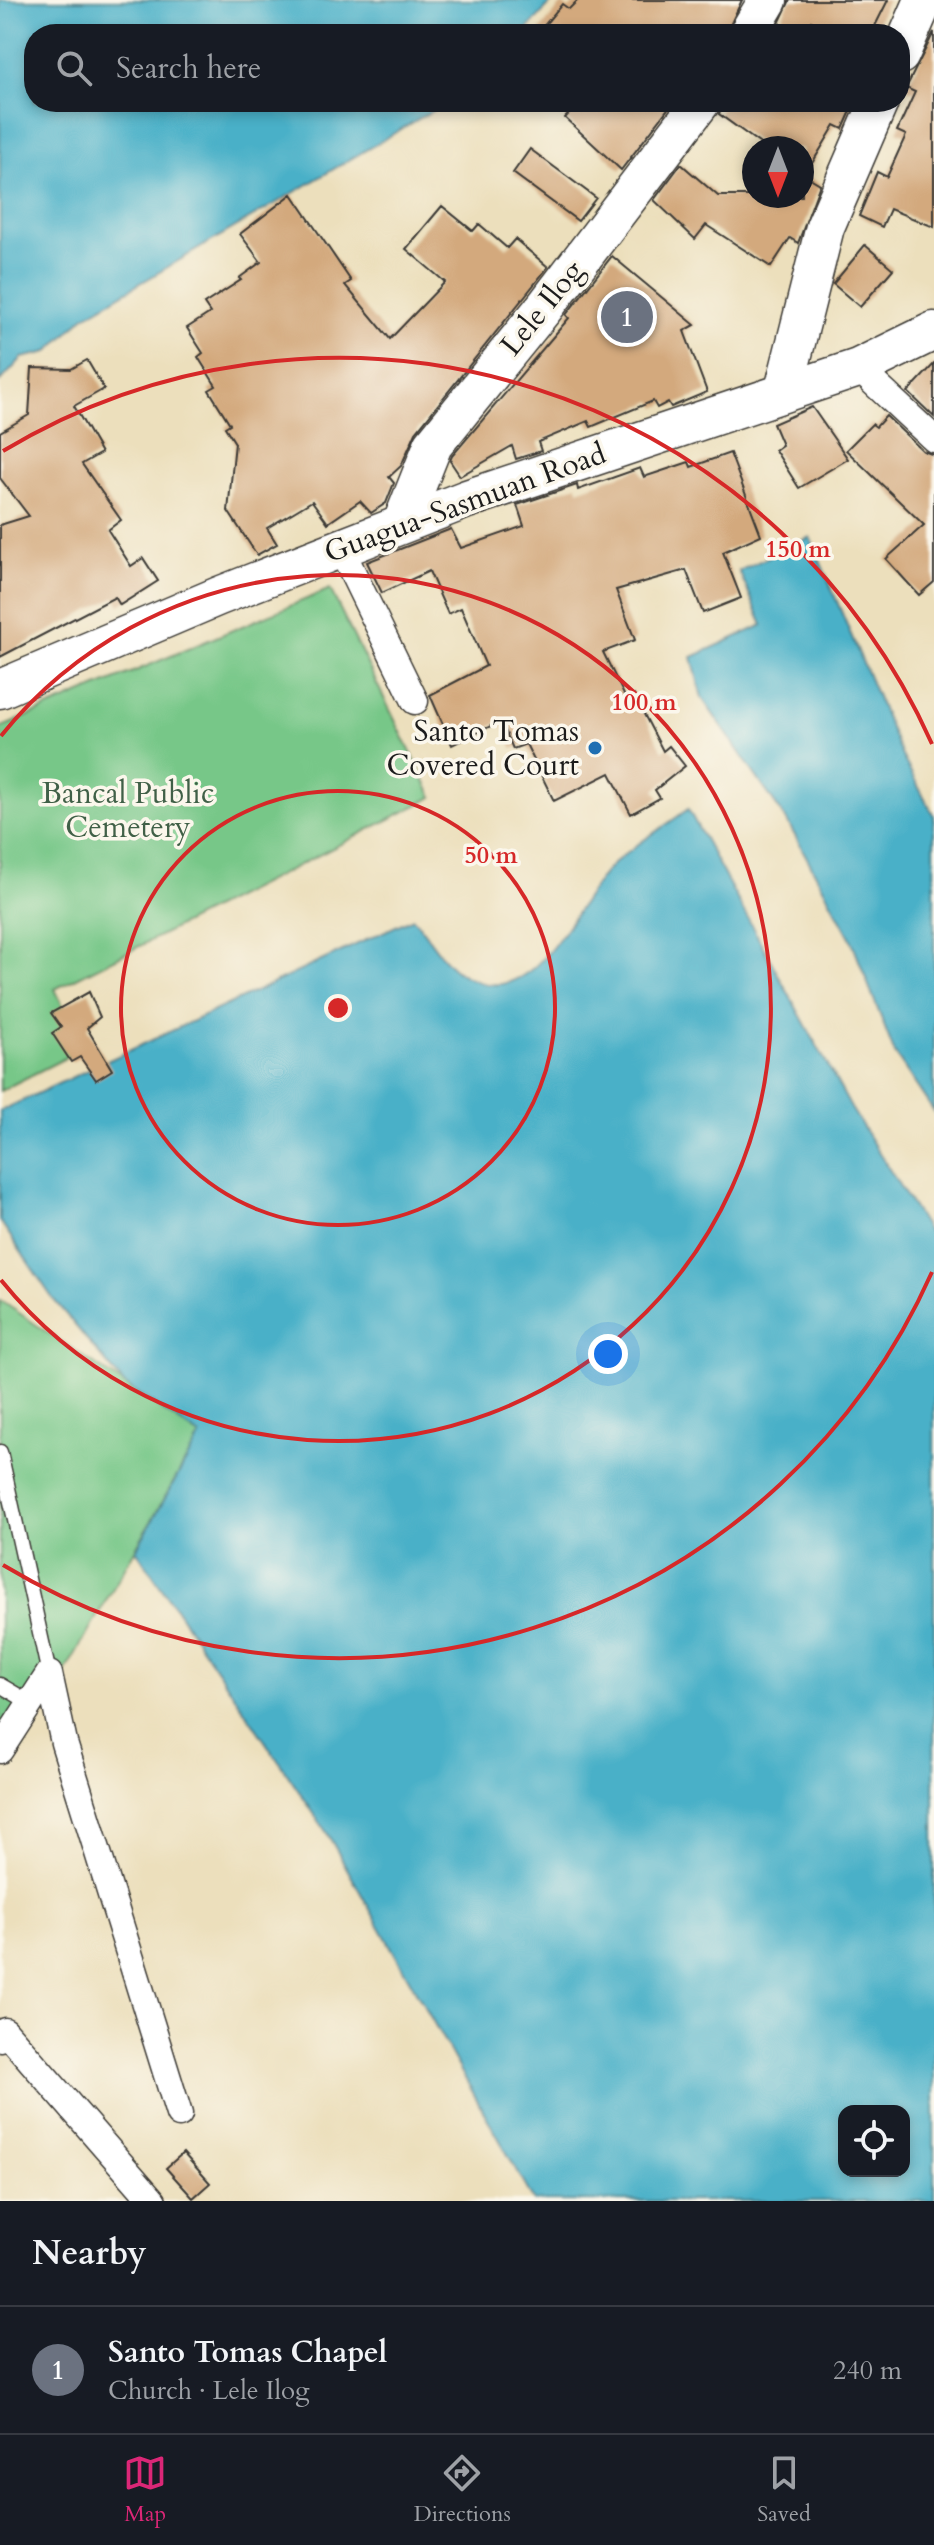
<!DOCTYPE html>
<html lang="en">
<head>
<meta charset="utf-8">
<style>
  :root { --surface:#171b24; --page:#20242c; --text:#f1f3f6; --muted:#9ea1a6; --line:#363941; --accent:#db2777 }
  body { margin:0; font-family:Cardo,serif; background:var(--page); color:var(--text) }
  .controls { position:absolute; right:24px; bottom:24px; display:grid; overflow:hidden; border-radius:16px; box-shadow:0 4px 12px #0003 }
  .controls button { width:72px; height:72px; display:grid; place-items:center; padding:0; border:0; border-bottom:2px solid var(--line); background:var(--surface); color:var(--text); font:40px sans-serif }
  .compass { position:absolute; left:742px; top:136px; width:72px; height:72px; border-radius:50%; background:var(--surface); box-shadow:0 4px 12px #0003; rotate:180deg }
  .you { position:absolute; left:608px; top:1354px; width:28px; height:28px; margin:-20px; border:6px solid #fff; border-radius:50%; background:#1a73e8; box-shadow:0 0 0 12px #1a73e833 }
  .badge { display:grid; place-items:center; width:52px; height:52px; border-radius:50%; background:var(--accent); color:#fff; font-size:26px; font-weight:700 }
  .pin { position:absolute; translate:-50% -50%; border:4px solid #fff; box-shadow:0 2px 8px #0006 }
  .list { margin:0; padding:0; list-style:none }
  h2 { display:flex; justify-content:space-between; align-items:center; height:104px; margin:0; padding:0 32px; font-size:34px }
  h2 small { font-size:26px; font-weight:400; color:var(--muted) }
  .list li { display:grid; grid-template-columns:52px 1fr auto; gap:24px; align-items:center; box-sizing:border-box; height:128px; padding:0 32px; border-top:2px solid var(--line) }
  .list b { display:block; font-size:30px; white-space:nowrap }
  .list p { margin:0; font-size:26px; white-space:nowrap; color:var(--muted) }
  .list em { font-size:26px; font-style:normal; color:var(--muted) }
  .icon { flex:none; width:44px; height:44px; fill:none; stroke:currentColor; stroke-width:2; stroke-linecap:round; stroke-linejoin:round }
  .map { position:relative; flex:none; width:934px; height:2201px; overflow:hidden }
  .search { position:absolute; background:var(--surface); box-shadow:0 4px 12px #0003; left:24px; right:24px; top:24px; height:88px; display:flex; align-items:center; gap:20px; box-sizing:border-box; padding:0 28px; border-radius:32px; color:var(--muted); font-size:30px }
  .sheet { height:232px; background:var(--surface) }
  nav { display:flex; justify-content:space-around; align-items:center; box-sizing:border-box; height:112px; border-top:2px solid var(--line); background:var(--surface); font-size:22px; color:var(--muted) }
  nav a { display:grid; justify-items:center; gap:4px }
  nav .on { color:var(--accent) }
  .map>svg:first-child { display:block }
  .green { fill:#77c788; stroke:#4a7252; stroke-width:2 }
  .water { fill:#49b0c8; stroke:#326672; stroke-width:2; fill-rule:evenodd }
  .building { fill:#d3a97d }
  .lines { fill:none; stroke-linecap:round; stroke-linejoin:round }
  .lane-casing { stroke:#3b3934; stroke-width:17 }
  .street-casing { stroke:#3b3934; stroke-width:29 }
  .secondary-casing { stroke:#3b3934; stroke-width:41 }
  .lane { stroke:#fff; stroke-width:14 }
  .street { stroke:#fff; stroke-width:26 }
  .secondary { stroke:#fff; stroke-width:38 }
  .ring { fill:none; stroke:#d62828; stroke-width:4 }
  .poi-dot { fill:#1f6fb2; stroke:#fbf7ec; stroke-width:3 }
  .labels { text-anchor:middle; dominant-baseline:central; stroke-width:7; stroke-linejoin:round; paint-order:stroke }
  .street-label { font-size:30px; fill:#1c1c1c; stroke:#fbf7ec }
  .poi-label { font-size:30px; fill:#1c1c1c; stroke:#fbf7ec; text-anchor:end }
  .park-label { font-size:30px; fill:#406047; stroke:#fbf7ec }
  .centre { fill:#d62828; stroke:#fbf7ec; stroke-width:4 }
  .ring-label { font-size:24px; text-anchor:middle; font-weight:bold; fill:#d62828; stroke:#fbf7ec; stroke-width:7; stroke-linejoin:round; paint-order:stroke }
</style>
</head>
<body>
<div class="map">
<svg width="934" height="2201" viewBox="0 0 934 2201">
  <rect width="100%" height="100%" fill="#fbf7ec"/>
  <filter id="ink" filterUnits="userSpaceOnUse"><feTurbulence type="fractalNoise" baseFrequency=".0125" numOctaves="2"/><feDisplacementMap in="SourceGraphic" scale="16" xChannelSelector="R" yChannelSelector="G"/><feConvolveMatrix kernelMatrix="1 2 1 2 8 2 1 2 1" color-interpolation-filters="sRGB"/></filter>
  <filter id="wash" filterUnits="userSpaceOnUse"><feTurbulence type="fractalNoise" baseFrequency=".006" numOctaves="4" result="noise"/><feDisplacementMap in="SourceGraphic" scale="32" xChannelSelector="R" yChannelSelector="G"/><feGaussianBlur stdDeviation="1.8" result="paint"/><feColorMatrix in="noise" values="0 0 0 0 0 0 0 0 0 0 0 0 0 0 0 0 0 1.4 0 .05"/><feComposite in="paint" operator="in"/></filter>
  <g filter="url(#wash)">
    <rect width="100%" height="100%" fill="#ecdfbc"/>
    <g class="green">
      <polygon points="330,589 433,797 55,989 83,1049 0,1091 0,728"/>
      <polygon points="0,1300 200,1436 12,1765 0,1757"/>
    </g>
    <g class="water">
      <polygon points="0,0 554,0 523,34 34,34 34,102 447,102 85,316 48,352 22,358 0,382"/>
      <polygon points="810,537 901,754 934,816 934,1112 895,1054 850,937 787,821 702,698 692,657 763,625 739,571"/>
      <path d="M 688,809 L 851,1108 L 934,1241 L 934,2201 L 534,2201 L 327,1833 L 136,1550 L 200,1436 L 124,1384 L 53,1299 L 0,1221 L 0,1111 L 413,918 C 427,934 442,962 460,973 C 534,1021 571,906 610,867 C 633,845 663,828 688,809 ZM 844,2111 L 904,2111 L 904,2171 L 844,2171 Z"/>
    </g>
    <g id="blocks">
      <g class="building">
        <polygon points="578,0 742,0 726,34 537,34 562,4 569,9"/>
        <polygon points="790,0 888,0 871,34 834,34 811,21 802,34 774,34"/>
        <polygon points="934,32 934,227 890,209 882,227 859,216 877,172 887,177 906,135 897,131 915,92 906,88"/>
        <polygon points="580,102 673,102 621,170 565,118"/>
        <polygon points="723,102 855,102 843,129 835,125 805,175 820,184 798,243 790,238 771,267 706,225 695,239 654,200 681,164 718,196 802,196 802,148 766,148 719,114"/>
        <polygon points="530,149 596,198 578,221 513,173"/>
        <polygon points="292,194 351,281 345,285 390,339 445,282 406,249 442,206 473,231 479,224 507,248 515,239 548,267 416,432 401,466 389,477 394,483 386,503 371,513 360,501 328,523 312,501 267,528 277,544 257,555 228,511 235,443 225,427 230,424 209,390 216,386 198,357 203,353 187,328 210,313 204,304 241,280 239,278 261,262 240,234"/>
        <polygon points="865,245 893,269 860,307 833,284"/>
        <polygon points="612,256 695,325 684,331 707,392 671,407 668,402 657,408 653,401 591,427 588,421 538,442 541,451 516,459 512,446 460,476 450,461 452,456 569,318 566,315"/>
        <polygon points="87,360 104,389 74,406 101,453 82,464 121,520 108,530 131,566 143,558 158,581 120,605 115,597 0,657 0,525 29,516 0,478 0,432 29,415 32,368 71,369"/>
        <polygon points="934,364 934,417 908,392"/>
        <polygon points="812,407 848,459 799,488 775,450 782,445 773,424"/>
        <polygon points="886,416 923,451 934,455 934,582 919,595 886,559 924,525 846,450 872,424 876,427"/>
        <polygon points="730,453 761,535 723,552 741,598 703,613 686,570 616,590 635,640 603,652 626,699 634,695 663,751 669,746 685,766 655,790 660,798 631,814 610,773 554,801 526,744 513,749 501,721 452,745 430,695 486,666 461,608 448,614 429,571 382,593 367,562 451,529 461,548 524,526 517,505 577,485 578,490 640,468 644,477 689,462 691,467"/>
        <polygon points="89,992 100,1017 87,1028 112,1070 96,1080 80,1057 71,1062 52,1033 61,1027 51,1013"/>
        <polygon points="183,2153 210,2183 193,2198 166,2168"/>
      </g>
    </g>
  </g>
  <g filter="url(#ink)">
    <use href="#blocks" fill-opacity="0" stroke="#3b3934" stroke-width="2"/>
    <g class="lines">
      <defs>
        <g id="lane">
          <polyline points="0,1452 49,1674"/>
          <polyline points="0,1685 29,1702"/>
        </g>
        <g id="street">
          <polyline points="858,368 934,439"/>
          <polyline points="340,547 415,701"/>
          <polyline points="0,1750 49,1674 64,1743 179,2114"/>
          <polyline points="0,2038 5,2031 153,2201"/>
        </g>
        <g id="secondary">
          <polyline points="748,34 768,0"/>
          <polyline points="900,55 924,0"/>
          <polyline points="784,390 825,227 879,102"/>
          <polyline points="402,523 433,445 544,308 701,102"/>
          <polyline points="0,689 219,596 467,499 858,368 934,331"/>
        </g>
      </defs>
      <use href="#lane" class="lane-casing"/>
      <use href="#street" class="street-casing"/>
      <use href="#secondary" class="secondary-casing"/>
      <use href="#lane" class="lane"/>
      <use href="#street" class="street"/>
      <use href="#secondary" class="secondary"/>
    </g>
  </g>
  <g class="ring">
    <circle cx="338" cy="1008" r="217"/>
    <path d="M1 736A433 433 0 1 1 1 1280"/>
    <path d="M932 1272A650 650 0 0 1 3 1565M3 451A650 650 0 0 1 932 744"/>
  </g>
  <circle class="poi-dot" cx="595" cy="748" r="8"/>
  <g class="labels">
    <g class="street-label">
      <text transform="translate(542 308) rotate(-51)">Lele Ilog</text>
      <text transform="translate(465 503) rotate(-20)">Guagua-Sasmuan Road</text>
    </g>
    <g class="poi-label">
      <text x="579" y="731">Santo Tomas<tspan x="579" dy="34">Covered Court</tspan></text>
    </g>
    <g class="park-label">
      <text x="128" y="793">Bancal Public<tspan x="128" dy="34">Cemetery</tspan></text>
    </g>
  </g>
  <circle cx="338" cy="1008" r="12" class="centre"/>
  <g class="ring-label">
    <text x="798" y="557">150 m</text>
    <text x="644" y="710">100 m</text>
    <text x="491" y="863">50 m</text>
  </g>
</svg>
<div class="controls">
<button><svg class="icon" aria-label="locate" viewBox="0 0 24 24"><circle cx="12" cy="12" r="6"/><path d="M12 2v4M12 18v4M2 12h4M18 12h4"/></svg></button>
</div>
<svg class="compass" viewBox="-18 -18 36 36"><path d="M0-13l5 13h-10z" fill="#e53935"/><path d="M0 13l5-13h-10z" fill="#9ea1a6"/></svg>
<div class="you"></div>
<div class="pin badge" style="left:627px;top:317px;background:#6b7280">1</div>
<div class="search"><svg class="icon" aria-label="search" viewBox="0 0 24 24"><circle cx="10" cy="10" r="6"/><path d="M15 15l6 6"/></svg>Search here</div>
</div>
<section class="sheet">
<h2>Nearby<small></small></h2>
<ul class="list">
<li><span class="badge" style="background:#6b7280">1</span><div><b>Santo Tomas Chapel</b><p>Church · Lele Ilog</p></div><em>240 m</em></li>
</ul>
</section>
<nav>
<a class="on"><svg class="icon" aria-label="map" viewBox="0 0 24 24"><path d="M3 6l6-2 6 2 6-2v14l-6 2-6-2-6 2zM9 4v14M15 6v14"/></svg>Map</a>
<a><svg class="icon" aria-label="directions" viewBox="0 0 24 24"><path d="M12 3l9 9-9 9-9-9zM9 14v-3h6M13 9l2 2-2 2"/></svg>Directions</a>
<a><svg class="icon" aria-label="saved" viewBox="0 0 24 24"><path d="M7 4h10v16l-5-4-5 4z"/></svg>Saved</a>
</nav>
</body>
</html>
